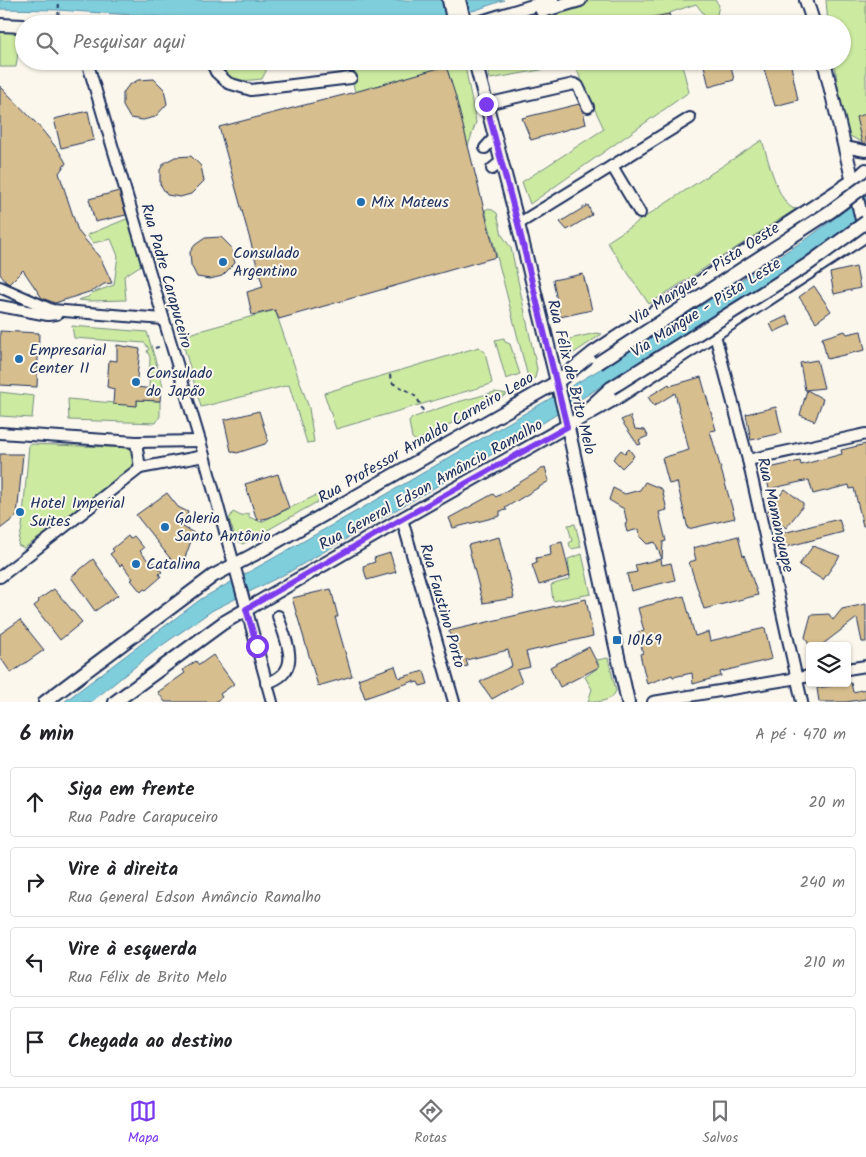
<!DOCTYPE html>
<html lang="pt">
<head>
<meta charset="utf-8">
<style>
  :root { --surface:#fff; --page:#f2f2f2; --text:#202124; --muted:#757577; --line:#e0e0e0; --accent:#7c3aed }
  body { margin:0; font-family:Kalam,sans-serif; background:var(--page); color:var(--text) }
  .controls { position:absolute; right:15px; bottom:15px; display:grid; overflow:hidden; border-radius:5px; box-shadow:0 1px 4px #0004 }
  .controls button { width:45px; height:45px; display:grid; place-items:center; padding:0; border:0; border-bottom:1px solid var(--line); background:var(--surface); color:var(--text); font:25px sans-serif }
  .stop { position:absolute; width:15px; height:15px; margin:-11px; border:4px solid #7c3aed; border-radius:50%; background:#fff }
  .stop.end { background:#7c3aed; border-color:#fff; box-shadow:0 1px 5px #0008 }
  .list { margin:0; padding:0; list-style:none }
  h2 { display:flex; justify-content:space-between; align-items:center; height:65px; margin:0; padding:0 20px; font-size:21px }
  h2 small { font-size:16px; font-weight:400; color:var(--muted) }
  .list li { display:grid; grid-template-columns:32px 1fr auto; gap:15px; align-items:center; box-sizing:border-box; height:70px; margin:0 10px 10px; padding:0 10px; border:1px solid var(--line); border-radius:5px }
  .list b { display:block; font-size:19px; white-space:nowrap }
  .list p { margin:0; font-size:16px; white-space:nowrap; color:var(--muted) }
  .list em { font-size:16px; font-style:normal; color:var(--muted) }
  .icon { flex:none; width:28px; height:28px; fill:none; stroke:currentColor; stroke-width:2; stroke-linecap:round; stroke-linejoin:round }
  .map { position:relative; flex:none; width:866px; height:702px; overflow:hidden }
  .search { position:absolute; background:var(--surface); box-shadow:0 1px 4px #0004; left:15px; right:15px; top:15px; height:55px; display:flex; align-items:center; gap:12px; box-sizing:border-box; padding:0 18px; border-radius:28px; color:var(--muted); font-size:19px }
  .sheet { height:385px; background:var(--surface) }
  nav { display:flex; justify-content:space-around; align-items:center; box-sizing:border-box; height:70px; border-top:1px solid var(--line); background:var(--surface); font-size:14px; color:var(--muted) }
  nav a { display:grid; justify-items:center; gap:2px }
  nav .on { color:var(--accent) }
  .map>svg:first-child { display:block }
  .green { fill:#cdeaa1; stroke:#748c80 }
  .water { fill:#7fcedc; stroke:#578eaa }
  .building { fill:#d7be8e; stroke:#1b2f5e }
  .lines { fill:none; stroke-linecap:round; stroke-linejoin:round }
  .minor-casing { stroke:#1b2f5e; stroke-width:14 }
  .major-casing { stroke:#1b2f5e; stroke-width:16 }
  .path { stroke:#1b2f5e; stroke-width:2; stroke-dasharray:4 4; stroke-linecap:butt }
  .minor { stroke:#fbf7ec; stroke-width:10 }
  .major { stroke:#fbf7ec; stroke-width:12 }
  .major-bridge-casing { stroke:#1b2f5e; stroke-width:16; stroke-linecap:butt }
  .major-bridge { stroke:#fbf7ec; stroke-width:12 }
  .route { stroke:#7c3aed; stroke-width:6 }
  .poi-dot { fill:#1f6fb2; stroke:#fbf7ec; stroke-width:2 }
  .labels { text-anchor:middle; dominant-baseline:central; stroke-width:4; stroke-linejoin:round; paint-order:stroke }
  .poi-label { font-size:16px; fill:#1b2f5e; stroke:#fbf7ec; text-anchor:start }
  .street-label { font-size:16px; fill:#1b2f5e; stroke:#fbf7ec }
</style>
</head>
<body>
<div class="map">
<svg width="866" height="702" viewBox="0 0 866 702">
  <rect width="100%" height="100%" fill="#fbf7ec"/>
  <filter id="ink" filterUnits="userSpaceOnUse"><feTurbulence type="fractalNoise" baseFrequency=".02" numOctaves="2"/><feDisplacementMap in="SourceGraphic" scale="10" xChannelSelector="R" yChannelSelector="G"/><feConvolveMatrix kernelMatrix="1 2 1 2 8 2 1 2 1" color-interpolation-filters="sRGB"/></filter>
  <g filter="url(#ink)">
    <g class="green">
      <polygon points="589,0 715,0 719,5 716,19 707,18 696,4 669,13 672,24 508,24"/>
      <polygon points="826,0 866,0 866,140 859,141 845,133 834,61 842,61 842,24 828,24"/>
      <polygon points="0,30 24,31 24,51 18,52 16,67 0,67"/>
      <path d="M 271,61 L 262,79 C 243,81 227,84 221,62 Z"/>
      <polygon points="317,61 464,61 476,122 468,146 448,72 355,92 348,63 331,66"/>
      <polygon points="485,61 683,61 682,65 689,92 530,204 522,182 604,129 574,64 490,79"/>
      <path d="M 762,140 C 767,155 779,208 796,209 L 649,304 L 607,242 Z"/>
      <polygon points="489,208 497,213 502,235 511,248 537,369 535,378 529,381 485,210"/>
      <polygon points="129,218 143,264 124,276 126,300 89,301 78,300 88,297 92,293 114,285 118,256 111,239 93,243 87,235"/>
      <polygon points="275,310 309,408 314,442 307,443 289,385 201,407 181,336"/>
      <polygon points="72,326 147,332 163,386 161,390 149,389 150,357 147,351 149,349 145,343 74,338"/>
      <polygon points="596,333 602,334 568,357 563,355 561,350 568,348 565,340"/>
      <polygon points="504,338 505,342 510,344 520,374 506,379 495,340"/>
      <polygon points="479,347 485,352 492,383 488,385 336,429 324,393"/>
      <polygon points="0,392 34,396 32,418 0,416"/>
      <polygon points="495,392 508,394 425,437 416,441 412,438 409,422 412,418 454,403"/>
      <polygon points="68,399 137,405 137,400 160,401 160,416 156,423 69,420"/>
      <polygon points="29,444 133,448 135,466 81,509 24,548 18,545 22,528"/>
      <polygon points="323,492 326,497 243,544 236,540 229,519 233,512 241,516 249,513 249,517 261,522"/>
      <polygon points="575,524 581,547 571,549 569,543 572,541 568,525"/>
      <polygon points="582,554 591,594 553,601 551,585 570,579 568,559"/>
      <path d="M 608,658 L 616,691 C 611,702 599,702 588,702 L 592,689 L 585,677 L 599,667 L 597,660 Z"/>
    </g>
    <g class="water">
      <polygon points="0,0 504,0 476,10 455,14 430,19 396,22 163,17 57,10 0,9"/>
      <polygon points="866,195 866,214 815,251 508,445 289,572 213,610 161,646 91,702 64,702 201,599 387,494 597,371 808,238"/>
    </g>
    <g class="building">
      <polygon points="669,14 671,24 638,24 638,20"/>
      <polygon points="703,61 730,61 734,80 709,87"/>
      <polygon points="758,61 790,61 798,100 775,106 764,69"/>
      <polygon points="446,66 455,94 496,257 279,319 275,310 252,315 247,292 263,287 219,127 355,92"/>
      <polygon points="154,79 164,89 167,104 155,117 143,120 130,118 123,106 123,93 128,86 138,80"/>
      <polygon points="0,86 38,125 59,151 66,163 59,173 78,231 101,259 112,283 104,284 95,290 55,303 42,298 23,270 9,284 6,282 0,274"/>
      <polygon points="579,104 583,111 586,124 531,140 522,118"/>
      <polygon points="88,111 94,140 61,148 54,119"/>
      <polygon points="866,114 866,144 862,143 856,117"/>
      <polygon points="191,156 201,166 204,181 191,194 180,197 167,195 160,184 160,170 164,163 175,157"/>
      <polygon points="119,191 126,215 95,222 89,199"/>
      <polygon points="588,205 592,215 567,230 560,222"/>
      <polygon points="221,237 231,247 235,263 222,276 210,279 197,277 191,265 190,252 195,245 205,238"/>
      <polygon points="856,267 860,288 834,294 830,273"/>
      <polygon points="583,274 592,310 560,317 553,280"/>
      <polygon points="814,286 831,311 816,322 799,297"/>
      <polygon points="787,316 791,324 774,332 770,324"/>
      <polygon points="0,331 39,333 37,387 0,385"/>
      <polygon points="845,331 847,334 861,331 865,350 827,359 822,338"/>
      <polygon points="117,345 140,349 136,387 161,390 160,401 137,400 137,406 113,404 114,389 107,387 109,360 117,361"/>
      <polygon points="817,360 824,388 805,390 800,363"/>
      <polygon points="701,377 716,430 710,431 735,518 688,529 677,482 669,484 662,458 689,450 675,393 654,406 648,397 669,384 670,386"/>
      <polygon points="807,390 823,399 815,421 800,415"/>
      <polygon points="776,407 782,433 751,440 746,414"/>
      <polygon points="259,411 268,440 265,444 237,453 231,451 224,420"/>
      <polygon points="630,416 635,429 645,430 648,436 639,440 641,444 638,445 621,420"/>
      <polygon points="866,444 866,526 863,526 854,488 850,489 849,485 813,494 809,480 769,489 765,469 800,461 801,465 842,454 841,450"/>
      <polygon points="629,449 634,456 622,468 613,459 621,450 625,453"/>
      <polygon points="0,454 23,454 17,516 0,529"/>
      <polygon points="545,467 549,481 505,508 507,510 500,511 500,516 453,528 449,518 493,494 496,497"/>
      <polygon points="278,474 289,508 268,518 257,520 245,484"/>
      <polygon points="645,482 662,489 667,510 659,512 666,541 663,542 662,559 655,542 647,544 640,537 639,529 627,532 625,524 627,523 624,509 609,500 613,488 625,494 640,490"/>
      <polygon points="785,489 803,503 803,506 786,528 767,512"/>
      <polygon points="167,493 178,507 188,512 183,527 194,533 183,563 173,562 136,515"/>
      <polygon points="839,519 843,532 782,548 779,534"/>
      <polygon points="128,536 130,539 134,536 144,548 140,551 152,565 154,562 162,572 159,574 161,577 146,590 144,589 141,592 131,580 133,579 122,564 120,566 110,554 114,551 112,549"/>
      <polygon points="738,536 743,556 744,555 758,595 704,609 689,562 696,560 693,548"/>
      <polygon points="499,537 514,598 483,603 468,545"/>
      <polygon points="562,542 570,576 539,585 532,565 537,563 536,558 551,555 550,545"/>
      <polygon points="813,546 840,556 823,580 799,565"/>
      <polygon points="390,553 396,572 367,580 363,566 375,562 374,558"/>
      <polygon points="93,559 118,595 95,611 71,577"/>
      <polygon points="661,559 662,565 671,563 675,580 631,591 627,574 637,572 635,565"/>
      <polygon points="54,589 82,622 60,640 34,606 39,602 38,600"/>
      <polygon points="331,589 338,617 335,617 352,676 318,686 292,598"/>
      <polygon points="684,596 695,636 708,632 710,641 765,628 772,659 720,672 721,676 693,684 692,673 673,677 672,675 647,684 640,654 643,653 638,632 644,631 638,608"/>
      <polygon points="586,599 593,636 526,652 530,667 517,670 522,682 492,699 480,682 512,666 508,650 466,660 468,666 458,668 449,631"/>
      <polygon points="866,604 866,642 862,642 857,618 823,644 810,647 805,637 811,615 829,614 833,620 842,609"/>
      <polygon points="20,620 44,650 11,673 0,657 0,634"/>
      <polygon points="589,647 599,667 560,687 550,667"/>
      <polygon points="213,655 234,684 220,694 222,697 215,702 165,702 158,692 185,673 183,670 196,661 199,665"/>
      <polygon points="395,666 399,678 424,671 428,684 420,686 418,682 414,683 414,681 365,698 358,679"/>
      <polygon points="851,683 853,692 866,689 866,699 846,702 819,702 817,688"/>
    </g>
    <g class="lines">
      <defs>
        <g id="minor">
          <polyline points="87,61 200,441 272,702"/>
          <polyline points="211,61 216,72 228,83 251,90 351,78"/>
          <polyline points="486,104 574,84 578,86 588,107"/>
          <polyline points="844,147 866,151"/>
          <polyline points="485,148 495,137"/>
          <polyline points="612,166 640,213"/>
          <polyline points="492,169 502,161"/>
          <polyline points="854,180 866,169"/>
          <polyline points="518,224 690,118"/>
          <polyline points="0,287 52,310 163,319"/>
          <polyline points="0,306 48,315 57,314"/>
          <polyline points="715,335 748,460 802,702"/>
          <polyline points="0,433 136,442 200,441"/>
          <polyline points="136,442 140,468"/>
          <polyline points="748,460 866,434"/>
          <polyline points="402,519 454,702"/>
          <polyline points="0,577 140,468 204,456"/>
          <polyline points="847,669 866,666"/>
          <path d="M 266,683 C 304,672 286,642 278,616"/>
          <polyline points="653,702 810,676"/>
        </g>
        <g id="major">
          <polyline points="449,0 454,24"/>
          <polyline points="459,0 465,24"/>
          <polyline points="806,0 814,24"/>
          <polyline points="542,11 580,0"/>
          <polyline points="475,24 552,0"/>
          <polyline points="0,25 24,26"/>
          <polyline points="475,61 518,224 565,414 628,702"/>
          <polyline points="824,61 865,232"/>
          <polyline points="588,409 611,388"/>
          <polyline points="45,702 213,576 253,555 557,382 593,353 854,180"/>
          <polyline points="115,702 223,623 402,519 618,397 866,235"/>
        </g>
      </defs>
      <use href="#minor" class="minor-casing"/>
      <use href="#major" class="major-casing"/>
      <g class="path">
        <polyline points="58,24 59,0"/>
        <polyline points="155,348 162,346"/>
        <path d="M 390,375 L 391,382 C 411,394 416,390 424,414"/>
      </g>
      <use href="#minor" class="minor"/>
      <use href="#major" class="major"/>
      <defs>
        <g id="major-bridge">
          <polyline points="598,363 831,211 866,185"/>
          <polyline points="611,388 807,265 866,222"/>
        </g>
      </defs>
      <use href="#major-bridge" class="major-bridge-casing"/>
      <use href="#major-bridge" class="major-bridge"/>
    </g>
  </g>
  <g class="lines" filter="url(#ink)">
    <polyline class="route" points="257,646 246,609 402,519 567,427 518,224 486,104"/>
  </g>
  <g class="poi-dot">
    <circle cx="361" cy="202" r="5"/>
    <circle cx="223" cy="262" r="5"/>
    <circle cx="19" cy="359" r="5"/>
    <circle cx="136" cy="382" r="5"/>
    <circle cx="20" cy="512" r="5"/>
    <circle cx="165" cy="527" r="5"/>
    <circle cx="136" cy="564" r="5"/>
    <rect x="612" y="635" width="10" height="10" rx="2.5"/>
  </g>
  <g class="labels">
    <g class="poi-label">
      <text x="371" y="202">Mix Mateus</text>
      <text x="233" y="253">Consulado<tspan x="233" dy="18">Argentino</tspan></text>
      <text x="29" y="350">Empresarial<tspan x="29" dy="18">Center II</tspan></text>
      <text x="146" y="373">Consulado<tspan x="146" dy="18">do Japão</tspan></text>
      <text x="30" y="503">Hotel Imperial<tspan x="30" dy="18">Suites</tspan></text>
      <text x="175" y="518">Galeria<tspan x="175" dy="18">Santo Antônio</tspan></text>
      <text x="146" y="564">Catalina</text>
      <text x="627" y="640">10169</text>
    </g>
    <g class="street-label">
      <text transform="translate(705 274) rotate(-33)">Via Mangue - Pista Oeste</text>
      <text transform="translate(166 276) rotate(74)">Rua Padre Carapuceiro</text>
      <text transform="translate(706 308) rotate(-32)">Via Mangue - Pista Leste</text>
      <text transform="translate(571 377) rotate(76)">Rua Félix de Brito Melo</text>
      <text transform="translate(426 438) rotate(-30)">Rua Professor Arnaldo Carneiro Leao</text>
      <text transform="translate(431 485) rotate(-29)">Rua General Edson Amâncio Ramalho</text>
      <text transform="translate(775 515) rotate(77)">Rua Mamanguape</text>
      <text transform="translate(442 606) rotate(74)">Rua Faustino Porto</text>
    </g>
  </g>
</svg>
<div class="controls">
<button><svg class="icon" aria-label="layers" viewBox="0 0 24 24"><path d="M12 4l9 5-9 5-9-5zM3 14l9 5 9-5"/></svg></button>
</div>
<div class="stop" style="left:257px;top:646px"></div>
<div class="stop end" style="left:486px;top:104px"></div>
<div class="search"><svg class="icon" aria-label="search" viewBox="0 0 24 24"><circle cx="10" cy="10" r="6"/><path d="M15 15l6 6"/></svg>Pesquisar aqui</div>
</div>
<section class="sheet">
<h2>6 min<small>A pé · 470 m</small></h2>
<ul class="list">
<li><svg class="icon" aria-label="ahead" viewBox="0 0 24 24"><path d="M12 20V5M6 11l6-6 6 6"/></svg><div><b>Siga em frente</b><p>Rua Padre Carapuceiro</p></div><em>20 m</em></li>
<li><svg class="icon" aria-label="right" viewBox="0 0 24 24"><path d="M7 20v-9h11M14 6l5 5-5 5"/></svg><div><b>Vire à direita</b><p>Rua General Edson Amâncio Ramalho</p></div><em>240 m</em></li>
<li><svg class="icon" aria-label="left" viewBox="0 0 24 24"><path d="M17 20v-9H6M10 6l-5 5 5 5"/></svg><div><b>Vire à esquerda</b><p>Rua Félix de Brito Melo</p></div><em>210 m</em></li>
<li><svg class="icon" aria-label="arrive" viewBox="0 0 24 24"><path d="M6 21V4h12l-3 4 3 4H6"/></svg><div><b>Chegada ao destino</b></div></li>
</ul>
</section>
<nav>
<a class="on"><svg class="icon" aria-label="map" viewBox="0 0 24 24"><path d="M3 6l6-2 6 2 6-2v14l-6 2-6-2-6 2zM9 4v14M15 6v14"/></svg>Mapa</a>
<a><svg class="icon" aria-label="directions" viewBox="0 0 24 24"><path d="M12 3l9 9-9 9-9-9zM9 14v-3h6M13 9l2 2-2 2"/></svg>Rotas</a>
<a><svg class="icon" aria-label="saved" viewBox="0 0 24 24"><path d="M7 4h10v16l-5-4-5 4z"/></svg>Salvos</a>
</nav>
</body>
</html>
